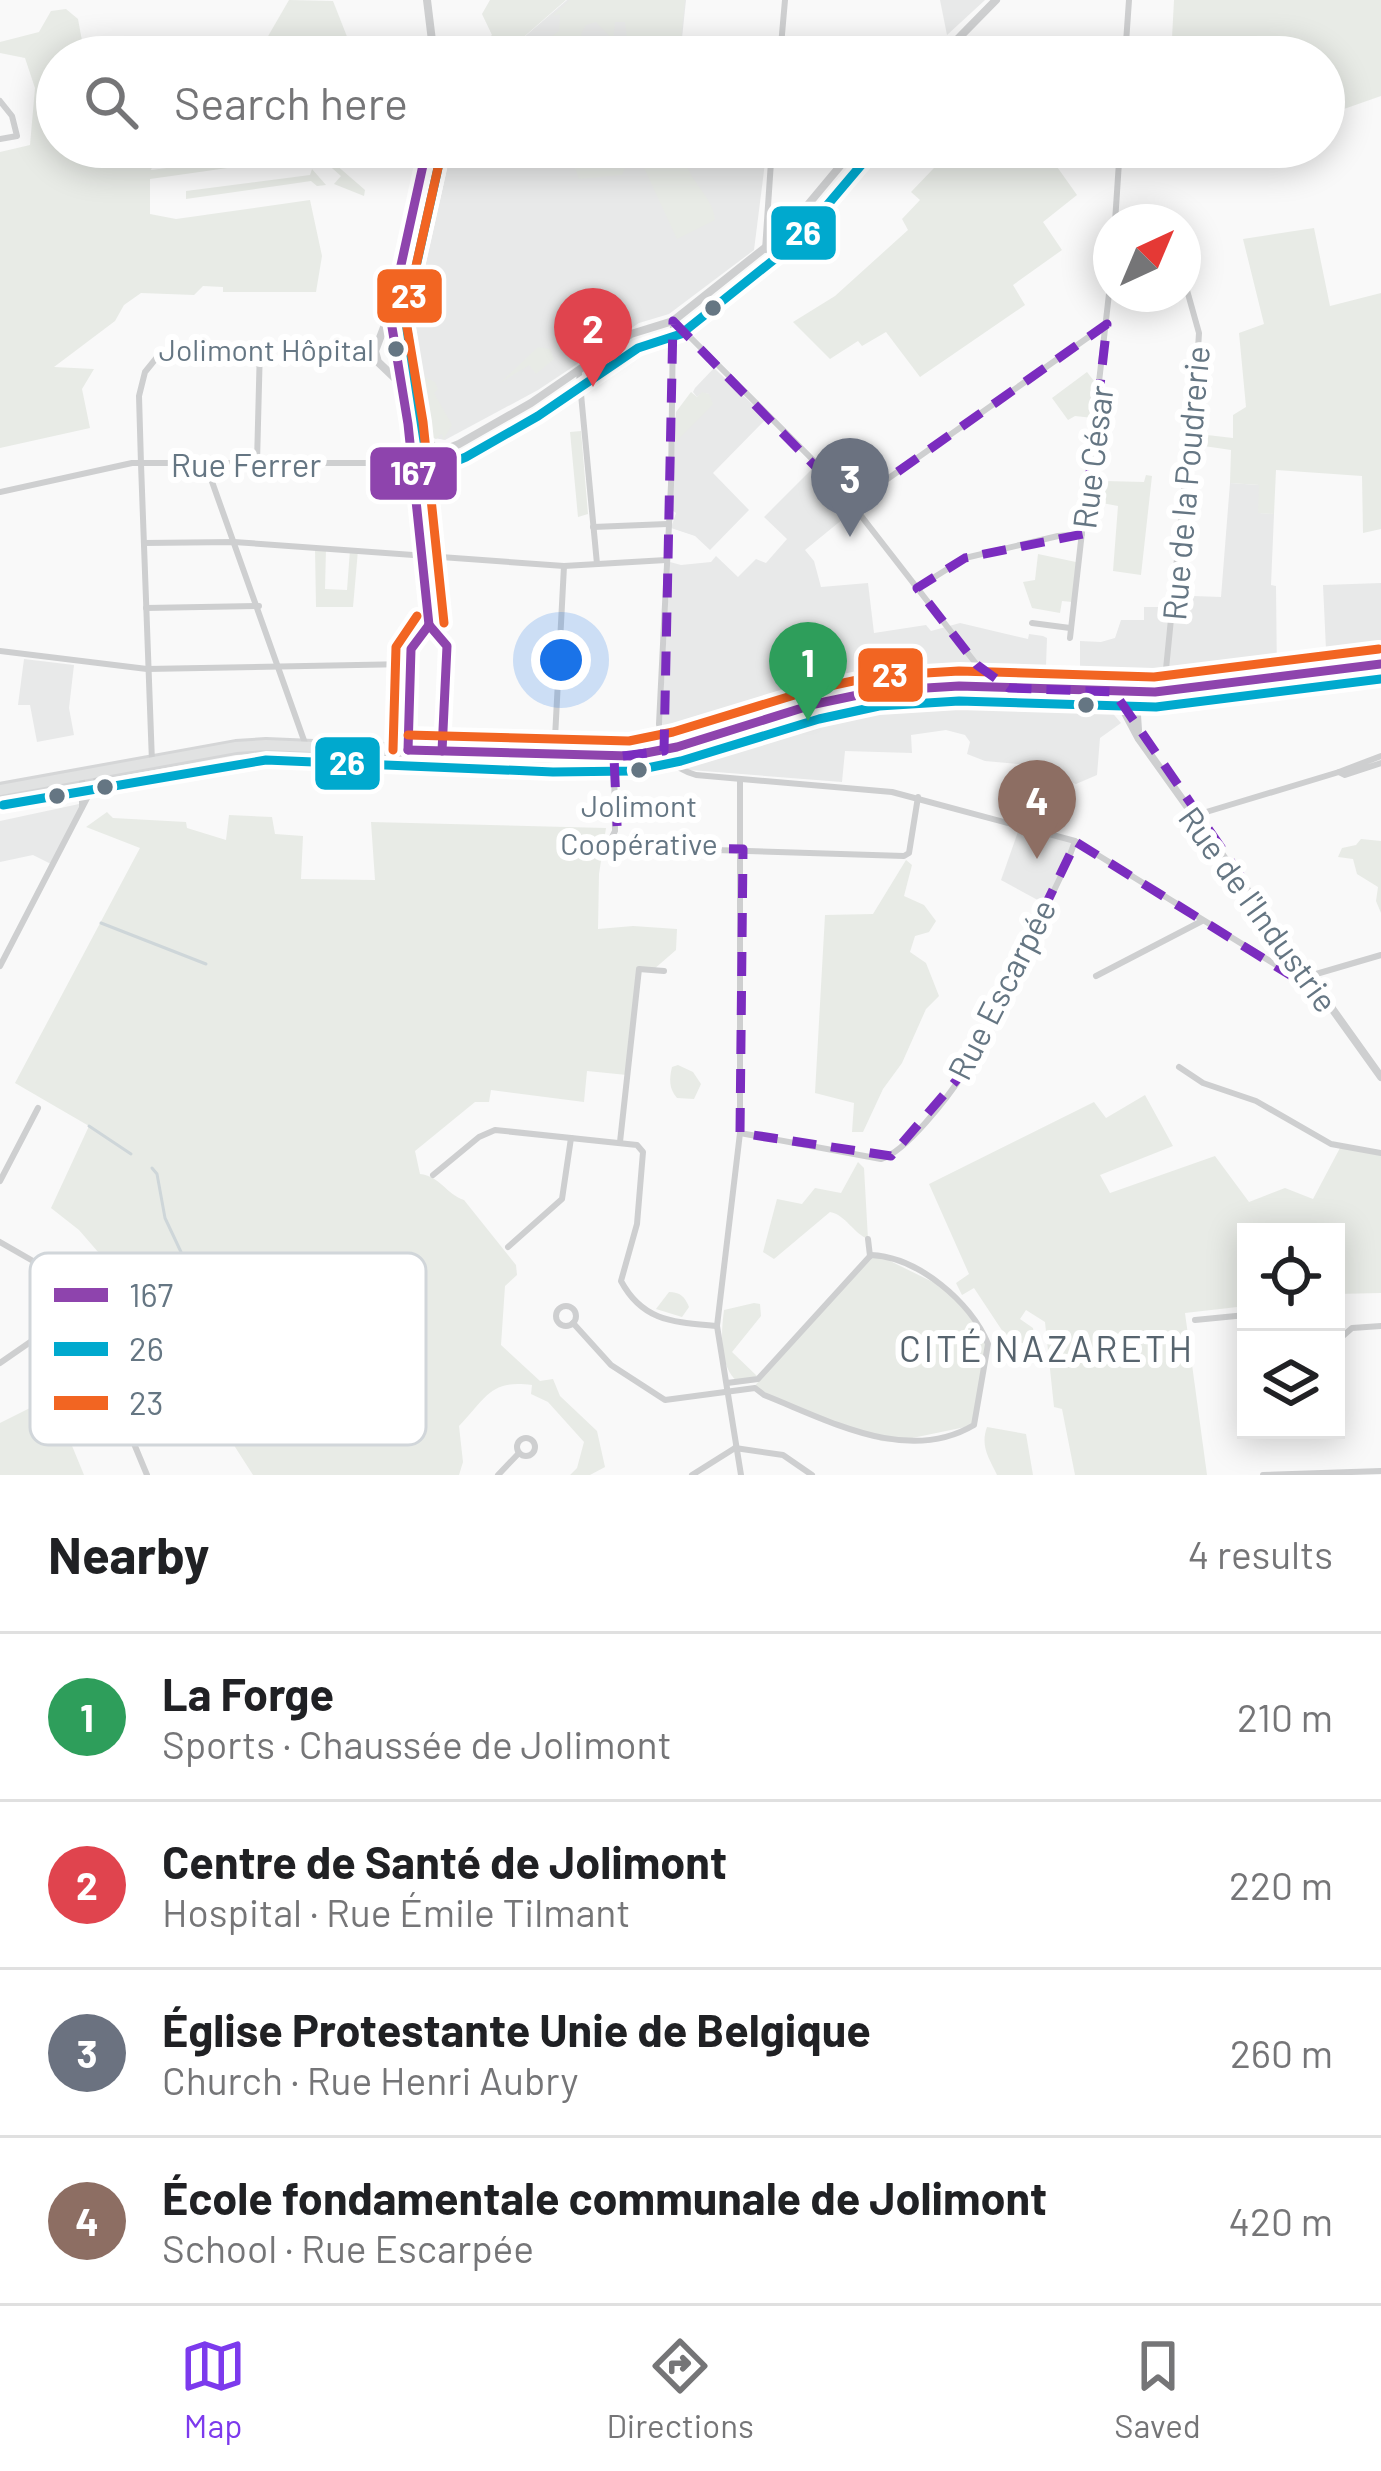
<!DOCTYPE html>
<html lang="en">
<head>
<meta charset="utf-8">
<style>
  :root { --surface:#fff; --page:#f6f6f6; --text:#202124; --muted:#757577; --line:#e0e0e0; --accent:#7c3aed }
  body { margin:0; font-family:Barlow,sans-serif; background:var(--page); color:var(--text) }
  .controls { position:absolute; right:36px; bottom:36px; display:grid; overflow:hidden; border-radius:0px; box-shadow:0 6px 30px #0003 }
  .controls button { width:108px; height:108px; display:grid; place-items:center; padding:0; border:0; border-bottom:3px solid var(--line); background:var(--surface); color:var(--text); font:60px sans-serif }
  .compass { position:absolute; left:1093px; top:204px; width:108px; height:108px; border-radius:50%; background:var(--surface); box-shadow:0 6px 30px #0003; rotate:44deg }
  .you { position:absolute; left:561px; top:660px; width:42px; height:42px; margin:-30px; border:9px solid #fff; border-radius:50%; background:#1a73e8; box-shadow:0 0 0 18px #1a73e833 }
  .badge { display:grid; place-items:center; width:78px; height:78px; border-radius:50%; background:var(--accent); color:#fff; font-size:39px; font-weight:700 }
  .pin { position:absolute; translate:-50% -99px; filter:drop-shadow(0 3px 6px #0008) }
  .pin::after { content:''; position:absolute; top:63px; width:42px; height:36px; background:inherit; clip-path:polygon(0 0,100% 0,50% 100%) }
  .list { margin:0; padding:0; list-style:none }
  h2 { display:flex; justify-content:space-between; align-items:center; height:156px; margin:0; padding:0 48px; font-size:51px }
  h2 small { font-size:39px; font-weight:400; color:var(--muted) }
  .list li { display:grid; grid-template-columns:78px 1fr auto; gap:36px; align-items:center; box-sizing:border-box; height:168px; padding:0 48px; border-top:3px solid var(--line) }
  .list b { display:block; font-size:45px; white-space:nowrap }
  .list p { margin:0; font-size:39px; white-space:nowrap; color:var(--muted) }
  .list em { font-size:39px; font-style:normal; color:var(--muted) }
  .icon { flex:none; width:66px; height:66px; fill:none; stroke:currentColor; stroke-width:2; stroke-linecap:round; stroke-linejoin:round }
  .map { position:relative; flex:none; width:1381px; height:1475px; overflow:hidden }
  .search { position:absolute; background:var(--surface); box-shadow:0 6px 30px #0003; left:36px; right:36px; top:36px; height:132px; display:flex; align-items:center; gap:30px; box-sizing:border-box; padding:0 42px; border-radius:66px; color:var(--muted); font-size:45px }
  .sheet { height:828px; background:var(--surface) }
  nav { display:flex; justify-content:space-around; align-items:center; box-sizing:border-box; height:168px; border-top:3px solid var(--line); background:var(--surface); font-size:33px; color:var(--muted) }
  nav a { display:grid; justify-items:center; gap:6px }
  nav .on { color:var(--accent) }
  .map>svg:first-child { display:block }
  .built { fill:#e8e9e9 }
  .green { fill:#e8ebe6 }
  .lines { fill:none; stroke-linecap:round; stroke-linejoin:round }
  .stream { stroke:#ced6d9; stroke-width:3 }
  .primary-casing { stroke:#d5d6d7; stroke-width:16 }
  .minor { stroke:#cecfd0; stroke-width:6 }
  .tertiary { stroke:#cecfd0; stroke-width:8 }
  .primary { stroke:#e1e2e2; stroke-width:10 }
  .bus-1-casing { stroke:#fff; stroke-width:18 }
  .bus-2-casing { stroke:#fff; stroke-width:18 }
  .bus-3-casing { stroke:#fff; stroke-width:18 }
  .bus-1 { stroke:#8e44ad; stroke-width:9 }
  .bus-2 { stroke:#00a9ce; stroke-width:9 }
  .bus-3 { stroke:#f26522; stroke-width:9 }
  .marked { fill:none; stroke:#7b2cbf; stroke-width:9; stroke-dasharray:24 15; stroke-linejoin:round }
  .bus-dot { fill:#657683; stroke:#fff; stroke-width:4.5 }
  .labels { text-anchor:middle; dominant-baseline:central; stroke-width:12; stroke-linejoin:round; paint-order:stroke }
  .bus-label { font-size:30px; fill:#657683; stroke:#fff; text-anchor:end }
  .street-label { font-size:33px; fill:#657683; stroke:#fff }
  .neighbourhood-label { font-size:36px; letter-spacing:3px; fill:#57646e; stroke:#fff }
  .key { fill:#fff; stroke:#d1d6da; stroke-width:3 }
  .key-label { font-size:33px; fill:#657683 }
  .line-badge { stroke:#fff; stroke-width:4.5 }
  .badge-label { font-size:33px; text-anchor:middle; font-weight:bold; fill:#fff }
</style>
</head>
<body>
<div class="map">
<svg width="1381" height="1475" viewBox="0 0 1381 1475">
  <rect width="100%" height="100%" fill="#f9f9f9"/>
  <g class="built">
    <polygon points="567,0 686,0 680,57 501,57"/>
    <polygon points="940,0 985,0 947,35"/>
    <polygon points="431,147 767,147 754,250 669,314 639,323 538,390 445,440 429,437 409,400 397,315"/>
    <polygon points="714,368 767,418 713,473 749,510 710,550 695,536 671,528 676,513 672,510 674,444 709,394 702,393 697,397 693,392 695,388"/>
    <polygon points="815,466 854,510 805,550 814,561 821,587 868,583 874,633 926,625 931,631 960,623 1028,639 1029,634 1043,636 1047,638 1046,666 1069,668 1080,667 1080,641 1101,642 1115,638 1121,620 1144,620 1144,607 1174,607 1175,601 1192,601 1193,596 1221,597 1230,483 1259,485 1259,513 1274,514 1271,585 1276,586 1277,679 1104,692 1103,702 1121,723 1100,738 1097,775 1076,784 1019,764 985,761 967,754 970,742 965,735 946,730 911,735 912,753 845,751 842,782 690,770 674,763 662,723 670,562 681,565 711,562 716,556 738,577 756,559 766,563 787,539 764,517"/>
    <polygon points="1381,583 1381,664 1327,671 1323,585"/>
    <polygon points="24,659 74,665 69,708 74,735 37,742 30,705 18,705"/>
    <polygon points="79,804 82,809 53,865 33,855 0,862 0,821"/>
    <polygon points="1020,826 1075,841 1045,904 1001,880"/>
  </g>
  <g class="green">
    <polygon points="289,0 333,1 355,57 256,57"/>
    <polygon points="490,0 566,0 501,57 465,57 492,35 482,14"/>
    <polygon points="570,0 685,0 679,57 629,57 625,22 615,22 613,40 596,22 586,25 581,34 589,57 510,57 541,44 559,31 560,14 552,16"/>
    <polygon points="1174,0 1381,0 1381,96 1324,116 1324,57 1171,57"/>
    <polygon points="66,9 78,19 85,57 57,57 57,147 160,147 151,170 276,154 282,147 303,162 294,164 291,159 150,179 150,214 176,219 310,200 322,256 316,292 223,292 223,287 203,286 194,295 141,293 124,305 115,321 54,367 94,369 82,389 90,428 0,448 0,152 30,145 35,88 25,58 0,53 0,42 39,32 51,11"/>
    <polygon points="308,147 334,147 327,157 365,190 364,196 334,184 341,176"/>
    <path d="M 568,147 L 682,147 C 685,181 713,194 715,220 L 677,239 L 641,161 L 628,160 L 622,175 L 579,179 Z"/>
    <polygon points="954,147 1043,147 1077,195 1043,222 1062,250 1013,285 1025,305 920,377 886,332 862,346 858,341 830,359 793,322 835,296 908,230 902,219 920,200 911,192"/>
    <polygon points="1167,147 1242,147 1209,160 1166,157"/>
    <polygon points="312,169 326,185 317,186 311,181 186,199 186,191 310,175"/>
    <polygon points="1314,228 1330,306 1381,293 1381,529 1363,533 1362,476 1276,470 1274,514 1258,513 1259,485 1230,483 1231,450 1190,444 1190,433 1233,438 1233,415 1246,407 1239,333 1264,324 1243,239"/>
    <polygon points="538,347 550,349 554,359 536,374 529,365 500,383"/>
    <polygon points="1087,372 1097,385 1093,418 1075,416 1068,420 1052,398"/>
    <polygon points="424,377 435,382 438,389 434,393 452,425 443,440 442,434 436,439 427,435 410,401 408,384"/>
    <polygon points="691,392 697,397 702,392 709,394 713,404 674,444 676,412"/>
    <polygon points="581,431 588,514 578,517 570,432"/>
    <polygon points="1146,475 1152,476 1141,575 1113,571 1118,506 1102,503 1105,481 1144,482"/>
    <polygon points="315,548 326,548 325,589 347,590 350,550 358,550 353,607 316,607"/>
    <polygon points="1038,554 1076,562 1072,602 1062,601 1060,613 1032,608 1023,582 1035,580"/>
    <path d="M 107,812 L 113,818 L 186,822 L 187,828 L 226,840 L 229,815 L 272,817 L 275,834 L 303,836 L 301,879 L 375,880 L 371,822 L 606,828 L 599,874 L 598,929 L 633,926 L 677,929 L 676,950 L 653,970 L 639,969 L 627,1075 L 587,1071 L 584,1102 L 491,1090 L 489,1102 L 475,1102 L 415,1151 L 420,1174 C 440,1176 446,1194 464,1200 L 516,1265 L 517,1275 L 505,1286 L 501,1345 L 540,1381 L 553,1379 L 560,1396 L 597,1431 L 605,1467 L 590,1475 L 570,1475 L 577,1468 L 584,1442 L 548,1402 L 531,1394 L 532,1385 C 490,1379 486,1398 459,1426 L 463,1462 L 459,1475 L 253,1475 L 221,1425 L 205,1410 L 180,1411 L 134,1430 L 125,1407 L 171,1386 L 128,1291 C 154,1279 195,1313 212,1332 C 217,1338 220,1351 224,1358 L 252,1349 L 262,1312 L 276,1302 L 272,1274 L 259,1256 L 190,1270 L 176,1263 L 138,1266 L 124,1282 L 79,1230 L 51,1208 L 89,1126 L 15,1083 L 140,848 L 86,827 Z"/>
    <polygon points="1361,839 1381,841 1381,913 1376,901 1378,887 1357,874 1353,859 1338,857 1342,848 1356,845"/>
    <polygon points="906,860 912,865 904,896 924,905 936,921 929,932 915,936 910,952 926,963 939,996 926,1009 902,1063 883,1089 863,1132 852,1132 854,1103 815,1093 825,915 873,914"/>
    <path d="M 678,1065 L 693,1072 L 701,1084 L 694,1099 L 677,1098 C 669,1089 669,1079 672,1067 Z"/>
    <polygon points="1145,1095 1173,1146 1100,1175 1110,1193 1215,1156 1249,1202 1285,1188 1313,1199 1341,1146 1381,1153 1381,1293 1336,1294 1336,1232 1246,1232 1246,1306 1185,1313 1207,1475 1075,1475 1062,1409 1054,1407 1045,1322 1026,1310 1020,1319 1033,1328 1035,1342 1011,1344 974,1288 962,1295 956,1283 969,1274 929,1184 1094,1102 1106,1118"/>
    <path d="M 858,1162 L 864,1168 L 868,1239 C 853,1233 846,1215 830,1212 L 774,1259 L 763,1252 L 777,1199 L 802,1204 L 815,1188 L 841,1193 Z"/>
    <polygon points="869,1255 880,1256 955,1293 987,1339 989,1353 975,1425 893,1442 881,1441 752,1389"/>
    <path d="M 669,1292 C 680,1292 685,1297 689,1307 L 682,1317 L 656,1309 Z"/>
    <path d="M 754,1303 L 760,1304 L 761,1316 L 732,1352 L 757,1376 L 738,1382 C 719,1367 721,1332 724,1310 Z"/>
    <polygon points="52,1397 84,1475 0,1475 0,1423"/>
    <path d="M 987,1427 L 1026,1434 L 1033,1475 L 997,1475 C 989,1458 980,1446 987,1427 Z"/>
  </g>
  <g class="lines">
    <g class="stream">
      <polyline points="101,923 206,964"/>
      <polyline points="89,1126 131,1154"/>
      <polyline points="152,1168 157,1174 165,1218 181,1252"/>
    </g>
    <defs>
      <polyline id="primary" points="0,790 236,747 266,745 554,757 630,756 677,747 815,704 877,691 959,686 1155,692 1381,664"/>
    </defs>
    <use href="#primary" class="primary-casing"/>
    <g class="minor">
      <polyline points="780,57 785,0"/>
      <polyline points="1125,57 1129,0"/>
      <polyline points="0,101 12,116 17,136 0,139"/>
      <polyline points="1115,222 1120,147"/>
      <polyline points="765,250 772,147"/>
      <path d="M 673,321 L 671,485 L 659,724 C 664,752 666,766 696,775 L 892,792 L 1075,841 L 1299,979 L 1381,955"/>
      <polyline points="676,323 834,481 977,665 1005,684"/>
      <polyline points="579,373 597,564"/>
      <polyline points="205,462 306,746"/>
      <polyline points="257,462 260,346"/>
      <polyline points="0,492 132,463 412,463"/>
      <polyline points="852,504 1107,324"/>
      <polyline points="593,527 667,524"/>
      <polyline points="144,543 234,542 564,566 666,560"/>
      <polyline points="917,588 965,558 1058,536 1082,534"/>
      <polyline points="146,608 259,606"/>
      <polyline points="1032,623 1070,628"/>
      <polyline points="1070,638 1111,276"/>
      <polyline points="0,651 147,669 409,664"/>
      <polyline points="1164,689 1198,349 1199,333 1183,276"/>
      <polyline points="1381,756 1339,772 1345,775 1381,763"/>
      <polyline points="554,757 564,566"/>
      <polyline points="614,757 615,831 611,839 618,847 904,856 909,853 918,797"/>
      <polyline points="152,762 141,464 139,396 145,372 158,356 187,346 345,347 375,351"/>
      <polyline points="740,779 740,1133 717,1326 741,1475"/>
      <polyline points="82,807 82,775"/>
      <polyline points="1193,816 1339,772"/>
      <polyline points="0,966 100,773"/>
      <polyline points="1096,976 1202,921"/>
      <polyline points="1179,1067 1203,1083 1256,1101 1331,1144 1381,1153"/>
      <path d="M 740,1133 L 881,1159 C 906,1152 948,1097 963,1074 C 981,1049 988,1017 1001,990 C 1025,940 1057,894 1075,841"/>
      <polyline points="620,1142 639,969 664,971"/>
      <path d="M 433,1175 L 479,1137 L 495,1130 L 637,1145 L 643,1152 L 637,1224 L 621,1281 C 643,1322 674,1322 717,1326"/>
      <polyline points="0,1181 38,1108"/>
      <polyline points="868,1239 870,1256"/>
      <polyline points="0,1242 40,1265 78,1309 147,1475"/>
      <polyline points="508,1247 562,1199 571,1138"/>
      <circle cx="566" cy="1316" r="10"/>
      <polyline points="1195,1320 1246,1315"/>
      <path d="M 573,1323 L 611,1365 L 665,1400 L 755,1388 L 764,1395 C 828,1420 907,1465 974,1425 L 988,1344 C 971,1302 918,1257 871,1255 L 758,1379 L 727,1383"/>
      <polyline points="1336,1342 1352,1328 1381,1326"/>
      <polyline points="0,1363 78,1309"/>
      <circle cx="526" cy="1447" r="9"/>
      <polyline points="735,1448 783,1455 812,1475"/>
      <polyline points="498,1475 519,1453"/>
      <polyline points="692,1475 735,1448"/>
      <polyline points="1263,1475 1381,1471"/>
    </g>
    <g class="tertiary">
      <polyline points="427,0 434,57"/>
      <polyline points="940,57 996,0"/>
      <polyline points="427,147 394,301 375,351 378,362 399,382 408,424 429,625"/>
      <polyline points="409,425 434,447 446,448"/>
      <polyline points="412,463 459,444 531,403 631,334 673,321 786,231 856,147"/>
      <polyline points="429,625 447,646 442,751"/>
      <polyline points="1114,692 1139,739 1381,1077"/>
      <polyline points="1131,693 1136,700 1138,730"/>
      <polyline points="408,750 411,649 429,625"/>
    </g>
    <use href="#primary" class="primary"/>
    <defs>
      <g id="bus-1">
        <polyline points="427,147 390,315 408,424 429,625"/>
        <polyline points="429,625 447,646 442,751"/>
        <polyline points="408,750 630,756 677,747 815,704 877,691 959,686 1155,692 1381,664"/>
        <polyline points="408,750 411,649 429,625"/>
      </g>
      <g id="bus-2">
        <polyline points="427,461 405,316 442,150"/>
        <polyline points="418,477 466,457 538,416 638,348 681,334 796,242 868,157"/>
        <polyline points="3,805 266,760 553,772 632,771 681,761 819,719 879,706 959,701 1156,707 1381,679"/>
      </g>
      <g id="bus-3">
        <polyline points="442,150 405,315 423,422 444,623"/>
        <polyline points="408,735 629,741 673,732 811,690 876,676 959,671 1154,677 1379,649"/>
        <polyline points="393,750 396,647 417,616"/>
      </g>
    </defs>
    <use href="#bus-1" class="bus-1-casing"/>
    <use href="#bus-2" class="bus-2-casing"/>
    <use href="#bus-3" class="bus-3-casing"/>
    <use href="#bus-1" class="bus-1"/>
    <use href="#bus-2" class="bus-2"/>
    <use href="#bus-3" class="bus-3"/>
  </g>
  <path class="marked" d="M 673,321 L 852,504 L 1107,324 L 1083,534 L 965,558 L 917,588 L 977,665 L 1009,688 L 1114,692 L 1311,978 L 1290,975 L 1076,842 L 967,1068 L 891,1156 L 740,1133 L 743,849 L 618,847 L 614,757 L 664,751 Z"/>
  <g class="bus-dot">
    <circle cx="713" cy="308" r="10"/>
    <circle cx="396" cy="349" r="10"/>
    <circle cx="1086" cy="705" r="10"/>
    <circle cx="639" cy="770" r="10"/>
    <circle cx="105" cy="787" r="10"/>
    <circle cx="57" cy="796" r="10"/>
  </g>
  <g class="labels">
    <g class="bus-label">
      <text x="374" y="349">Jolimont Hôpital</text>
      <text x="639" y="805" text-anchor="middle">Jolimont<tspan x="639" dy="38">Coopérative</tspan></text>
    </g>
    <g class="street-label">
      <text transform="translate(1092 457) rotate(-83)">Rue César</text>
      <text x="246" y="464">Rue Ferrer</text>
      <text transform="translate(1185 483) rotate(-85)">Rue de la Poudrerie</text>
      <text transform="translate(1259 909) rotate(54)">Rue de l'Industrie</text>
      <text transform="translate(1001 989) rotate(-63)">Rue Escarpée</text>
    </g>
    <g class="neighbourhood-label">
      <text x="1047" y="1347">CITÉ NAZARETH</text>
    </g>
  </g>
  <rect x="30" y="1253" width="396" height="192" rx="18" class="key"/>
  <rect x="54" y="1288" width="54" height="14" fill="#8e44ad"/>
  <rect x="54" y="1342" width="54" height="14" fill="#00a9ce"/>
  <rect x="54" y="1396" width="54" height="14" fill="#f26522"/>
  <g class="key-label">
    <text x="129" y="1307">167</text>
    <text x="129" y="1361">26</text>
    <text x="129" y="1415">23</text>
  </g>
  <g class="line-badge">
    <rect x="769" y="204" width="69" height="58" rx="12" fill="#00a9ce"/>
    <rect x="375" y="267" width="69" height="58" rx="12" fill="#f26522"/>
    <rect x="368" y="445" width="91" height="57" rx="12" fill="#8e44ad"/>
    <rect x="856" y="646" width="69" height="58" rx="12" fill="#f26522"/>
    <rect x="313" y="735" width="69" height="57" rx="12" fill="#00a9ce"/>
  </g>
  <g class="badge-label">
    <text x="803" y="245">26</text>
    <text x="409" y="308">23</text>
    <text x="413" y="485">167</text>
    <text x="890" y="687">23</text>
    <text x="347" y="775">26</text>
  </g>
</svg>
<div class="controls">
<button><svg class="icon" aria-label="locate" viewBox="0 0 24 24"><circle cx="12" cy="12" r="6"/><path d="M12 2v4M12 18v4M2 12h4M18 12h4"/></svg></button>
<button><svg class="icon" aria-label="layers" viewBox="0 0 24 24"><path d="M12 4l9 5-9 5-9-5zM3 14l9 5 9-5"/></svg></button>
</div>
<svg class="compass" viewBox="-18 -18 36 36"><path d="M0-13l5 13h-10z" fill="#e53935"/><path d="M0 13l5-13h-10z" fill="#757577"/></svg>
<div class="you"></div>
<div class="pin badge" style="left:808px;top:721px;background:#2e9e5b">1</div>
<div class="pin badge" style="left:593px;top:387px;background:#e0444e">2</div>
<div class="pin badge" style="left:850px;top:537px;background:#6b7280">3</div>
<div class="pin badge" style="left:1037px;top:859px;background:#8d6e63">4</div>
<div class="search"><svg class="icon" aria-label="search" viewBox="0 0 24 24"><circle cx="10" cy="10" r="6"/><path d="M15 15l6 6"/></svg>Search here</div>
</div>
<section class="sheet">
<h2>Nearby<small>4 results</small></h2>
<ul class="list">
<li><span class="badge" style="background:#2e9e5b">1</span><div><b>La Forge</b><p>Sports · Chaussée de Jolimont</p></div><em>210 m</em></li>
<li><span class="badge" style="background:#e0444e">2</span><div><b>Centre de Santé de Jolimont</b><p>Hospital · Rue Émile Tilmant</p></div><em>220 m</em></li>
<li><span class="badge" style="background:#6b7280">3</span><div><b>Église Protestante Unie de Belgique</b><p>Church · Rue Henri Aubry</p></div><em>260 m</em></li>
<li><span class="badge" style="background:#8d6e63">4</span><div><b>École fondamentale communale de Jolimont</b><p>School · Rue Escarpée</p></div><em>420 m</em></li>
</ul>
</section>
<nav>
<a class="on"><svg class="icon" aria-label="map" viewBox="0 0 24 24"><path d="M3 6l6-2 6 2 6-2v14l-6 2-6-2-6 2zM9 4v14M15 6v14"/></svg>Map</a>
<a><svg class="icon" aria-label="directions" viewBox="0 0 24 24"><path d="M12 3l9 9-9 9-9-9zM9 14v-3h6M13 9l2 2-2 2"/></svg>Directions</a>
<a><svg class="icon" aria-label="saved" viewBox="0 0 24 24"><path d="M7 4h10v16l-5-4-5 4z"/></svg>Saved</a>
</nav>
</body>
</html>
